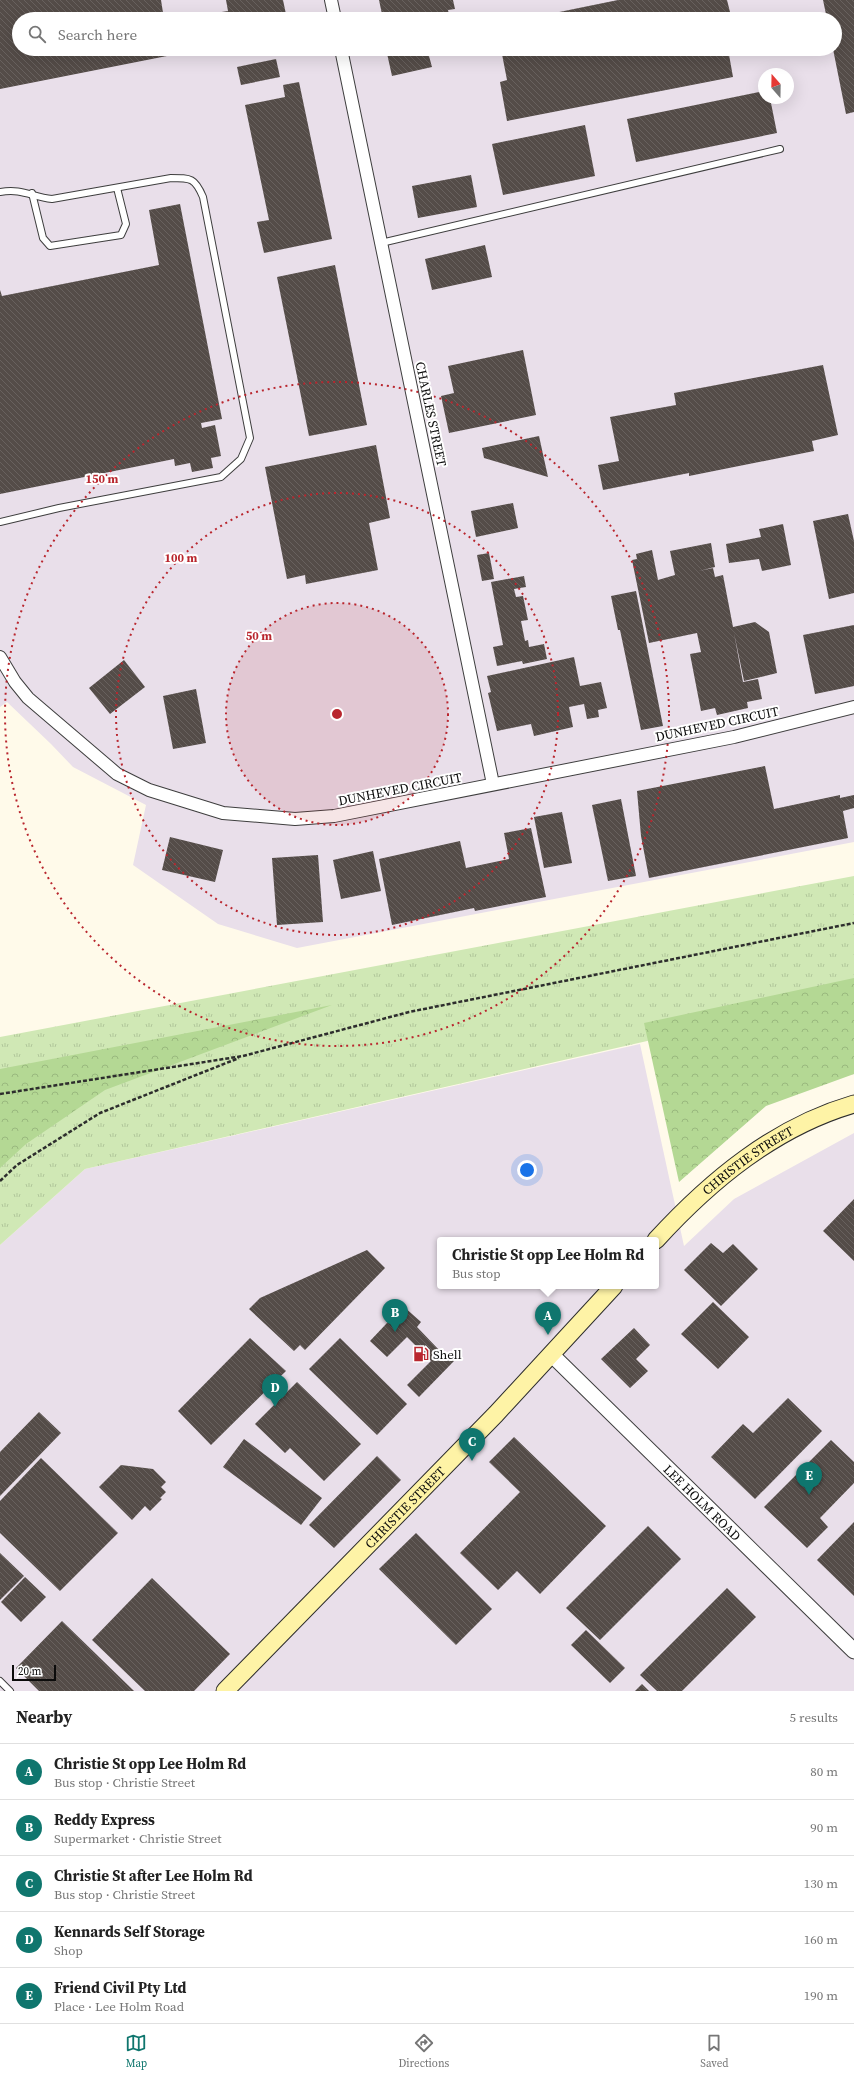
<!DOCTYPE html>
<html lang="en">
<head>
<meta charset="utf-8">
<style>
  :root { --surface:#fff; --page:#f2f2f2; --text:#222; --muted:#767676; --line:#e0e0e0; --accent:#0f766e }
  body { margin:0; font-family:"Source Serif 4",serif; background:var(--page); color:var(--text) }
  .compass { position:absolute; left:758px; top:68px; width:36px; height:36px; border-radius:50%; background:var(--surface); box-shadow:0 4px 16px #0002; rotate:340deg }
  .scale { position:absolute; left:12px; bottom:10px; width:44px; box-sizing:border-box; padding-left:4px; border:2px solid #0b0b0b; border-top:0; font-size:11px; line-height:14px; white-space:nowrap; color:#0b0b0b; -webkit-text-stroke:3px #fff; paint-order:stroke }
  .you { position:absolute; left:527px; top:1170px; width:14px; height:14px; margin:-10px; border:3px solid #fff; border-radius:50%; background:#1a73e8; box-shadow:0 0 0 6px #1a73e833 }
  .badge { display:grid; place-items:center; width:26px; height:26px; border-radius:50%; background:var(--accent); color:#fff; font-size:13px; font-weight:700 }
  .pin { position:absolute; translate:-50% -33px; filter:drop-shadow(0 1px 2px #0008) }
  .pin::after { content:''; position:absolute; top:21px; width:14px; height:12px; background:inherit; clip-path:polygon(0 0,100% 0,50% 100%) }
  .popup { position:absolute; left:437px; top:1237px; width:222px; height:52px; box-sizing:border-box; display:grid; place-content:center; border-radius:4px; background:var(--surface); filter:drop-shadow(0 1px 3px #0005); font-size:13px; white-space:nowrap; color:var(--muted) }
  .popup b { font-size:15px; color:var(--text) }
  .popup::after { content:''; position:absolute; left:50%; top:100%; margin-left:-8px; border:8px solid transparent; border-top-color:var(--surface) }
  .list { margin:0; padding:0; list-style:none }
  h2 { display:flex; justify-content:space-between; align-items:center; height:52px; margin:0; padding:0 16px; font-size:17px }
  h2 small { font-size:13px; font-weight:400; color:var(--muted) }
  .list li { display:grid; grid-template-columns:26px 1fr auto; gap:12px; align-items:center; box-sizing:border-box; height:56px; padding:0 16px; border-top:1px solid var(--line) }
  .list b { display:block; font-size:15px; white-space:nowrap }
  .list p { margin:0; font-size:13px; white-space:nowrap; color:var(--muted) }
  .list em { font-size:13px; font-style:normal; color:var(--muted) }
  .icon { flex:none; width:22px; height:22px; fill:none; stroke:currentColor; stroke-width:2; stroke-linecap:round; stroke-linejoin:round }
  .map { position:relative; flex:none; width:854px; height:1691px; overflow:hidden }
  .search { position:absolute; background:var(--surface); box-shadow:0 4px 16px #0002; left:12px; right:12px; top:12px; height:44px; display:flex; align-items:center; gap:10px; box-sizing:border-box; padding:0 14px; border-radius:22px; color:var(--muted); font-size:15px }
  .sheet { height:332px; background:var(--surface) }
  nav { display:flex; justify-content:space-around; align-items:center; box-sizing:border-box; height:56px; border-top:1px solid var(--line); background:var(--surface); font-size:11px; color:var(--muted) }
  nav a { display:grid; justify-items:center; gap:2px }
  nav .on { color:var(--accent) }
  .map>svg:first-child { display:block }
  .industrial { fill:#e9dfea; fill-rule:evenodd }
  .grass { fill:url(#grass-tufts) }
  .forest { fill:url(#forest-crowns) }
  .building { fill:url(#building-back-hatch) }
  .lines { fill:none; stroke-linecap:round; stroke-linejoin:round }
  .service-casing { stroke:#3e3e3e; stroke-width:8 }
  .minor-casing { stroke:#3e3e3e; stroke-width:14 }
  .tertiary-casing { stroke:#3e3e3e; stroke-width:17 }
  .secondary-casing { stroke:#2d2d2d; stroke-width:19 }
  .path { stroke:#2d2d2d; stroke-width:2.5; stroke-dasharray:4 2; stroke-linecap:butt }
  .service { stroke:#fff; stroke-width:6 }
  .minor { stroke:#fff; stroke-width:12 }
  .tertiary { stroke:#fff; stroke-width:15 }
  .secondary { stroke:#fef3a6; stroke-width:17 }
  .ring { fill:none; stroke:#b9262e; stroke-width:2; stroke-dasharray:2 4 }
  .labels { text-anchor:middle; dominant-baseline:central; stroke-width:4; stroke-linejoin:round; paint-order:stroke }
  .street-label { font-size:13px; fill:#0b0b0b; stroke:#fff }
  .poi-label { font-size:13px; fill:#0b0b0b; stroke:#fff; text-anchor:start }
  .centre { fill:#b9262e; stroke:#fff; stroke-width:2 }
  .ring-label { font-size:12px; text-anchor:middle; font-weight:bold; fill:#b9262e; stroke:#fff; stroke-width:4; stroke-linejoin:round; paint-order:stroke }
</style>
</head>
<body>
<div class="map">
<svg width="854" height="1691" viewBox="0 0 854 1691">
  <defs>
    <pattern id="grass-tufts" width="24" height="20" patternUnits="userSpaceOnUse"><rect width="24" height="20" fill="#d0e8b5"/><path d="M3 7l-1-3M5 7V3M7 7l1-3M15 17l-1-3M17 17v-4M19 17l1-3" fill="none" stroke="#b1c69a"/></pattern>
    <pattern id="forest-crowns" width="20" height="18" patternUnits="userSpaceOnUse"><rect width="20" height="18" fill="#b4d894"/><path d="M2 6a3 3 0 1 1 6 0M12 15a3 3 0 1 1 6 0" fill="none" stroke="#99b87e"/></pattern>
    <pattern id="building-back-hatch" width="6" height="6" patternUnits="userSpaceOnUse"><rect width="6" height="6" fill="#544c48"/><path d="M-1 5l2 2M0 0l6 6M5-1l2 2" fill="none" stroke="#68615e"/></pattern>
  </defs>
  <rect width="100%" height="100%" fill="#fffaea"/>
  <g class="industrial">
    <path d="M 0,0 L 854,0 L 854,842 L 297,948 L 218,924 L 133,865 L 146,805 L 73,767 L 51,744 L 7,702 L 0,707 ZM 19,19 L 835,19 L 835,49 L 19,49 ZM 764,74 L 788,74 L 788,98 L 764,98 Z"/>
    <path d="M 640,1044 L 684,1246 L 734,1199 L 854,1133 L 854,1691 L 0,1691 L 0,1245 L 85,1169 ZM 440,1240 L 656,1240 L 656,1286 L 440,1286 Z"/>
  </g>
  <polygon class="grass" points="854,876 854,1001 726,1023 85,1169 0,1245 0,1037"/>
  <g class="forest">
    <polygon points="854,978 854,1074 766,1106 679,1182 644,1023"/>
    <polygon points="332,1005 105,1090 26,1144 0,1168 0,1069"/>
  </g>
  <g class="building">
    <polygon points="0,0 161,0 164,19 19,19 19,49 170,49 172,55 0,89"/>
    <polygon points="226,0 283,0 287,19 216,19 215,13 228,11"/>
    <polygon points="379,0 453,0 455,9 448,10 450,19 383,19"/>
    <polygon points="618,0 727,0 730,12 692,19 525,19"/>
    <polygon points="823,0 854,0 854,112 846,114 833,49 835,49 835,19 827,19"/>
    <polygon points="386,49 457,49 457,50 429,56 432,67 392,76"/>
    <polygon points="501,49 728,49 733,77 507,121 500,82 507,80"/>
    <polygon points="276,59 280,77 241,85 237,67"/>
    <polygon points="299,82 332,239 264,253 257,222 269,220 245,105 285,97 283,85"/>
    <polygon points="764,91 764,98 770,98 777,133 636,162 627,119"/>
    <polygon points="585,125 595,176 503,195 492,144"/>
    <polygon points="471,175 477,207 418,218 412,186"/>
    <polygon points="180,204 222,419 201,423 202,428 215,425 221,456 211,458 213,468 192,472 190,463 175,466 174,459 0,494 0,290 2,296 159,265 149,210"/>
    <polygon points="485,245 492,277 432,290 425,259"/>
    <polygon points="335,265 367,425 309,436 277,277"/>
    <polygon points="523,350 536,415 449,433 441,396 454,393 448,366"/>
    <polygon points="823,365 838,435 812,441 814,451 689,476 689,473 603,490 598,465 619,461 610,417 676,405 674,393"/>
    <polygon points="539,436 548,477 484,458 482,448"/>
    <polygon points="376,445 390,518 369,523 378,570 306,584 305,575 287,579 265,467"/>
    <polygon points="513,503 518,528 476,537 471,511"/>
    <polygon points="848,514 854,541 854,593 829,599 813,521"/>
    <polygon points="783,524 791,565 762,571 759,559 729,563 726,544 761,537 759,529"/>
    <polygon points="711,543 715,567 699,571 713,568 715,577 723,575 733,627 755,622 769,632 777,673 744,681 734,633 743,682 758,679 762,699 747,702 748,708 717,715 715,708 701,711 690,654 701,652 697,633 649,643 632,560 637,559 636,554 652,550 658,580 675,575 670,551"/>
    <polygon points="489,553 494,579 482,581 477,555"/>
    <polygon points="524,576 526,587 514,589 516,597 523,596 528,620 521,621 525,641 528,640 529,647 544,644 547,659 523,664 522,661 497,666 493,647 503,645 491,582"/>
    <polygon points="636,591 663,726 641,730 620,630 618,630 611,596"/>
    <polygon points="854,625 854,686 815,694 803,635"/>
    <polygon points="574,657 580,686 601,682 607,708 598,710 599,717 587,719 584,704 569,707 573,727 534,736 531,724 497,731 488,693 491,692 487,676"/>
    <polygon points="124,660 145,687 110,714 89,688"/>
    <polygon points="196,689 206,743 173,749 163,696"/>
    <polygon points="765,766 774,809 840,795 840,798 854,795 854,808 843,811 842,806 848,838 649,878 641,836 637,791"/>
    <polygon points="621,799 636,876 608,881 592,805"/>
    <polygon points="562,812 572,863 544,868 534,817"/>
    <polygon points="531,828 546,897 475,911 474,908 392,925 379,859 460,841 466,868 509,859 504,833"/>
    <polygon points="170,837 223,850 215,882 162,870"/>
    <polygon points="373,851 381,891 341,899 333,860"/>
    <polygon points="318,855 323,922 277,925 272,858"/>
    <polygon points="854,1199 854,1261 823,1231"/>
    <polygon points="711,1243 723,1253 733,1244 758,1269 721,1306 684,1270"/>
    <polygon points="367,1250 385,1268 305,1350 300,1345 294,1351 249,1309 260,1298"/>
    <polygon points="713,1302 749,1337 718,1369 681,1334"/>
    <polygon points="403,1306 421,1322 417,1327 440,1351 442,1349 454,1361 419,1397 407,1385 431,1361 407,1337 387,1357 370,1341"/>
    <polygon points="634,1328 650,1345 636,1359 648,1371 630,1388 601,1359"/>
    <polygon points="250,1338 286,1371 211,1445 178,1411"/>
    <polygon points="340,1338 407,1404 377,1435 309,1369"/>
    <polygon points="297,1382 361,1444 324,1481 290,1448 285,1453 255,1424"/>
    <polygon points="788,1398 822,1431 755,1499 711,1457 743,1424 753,1433"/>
    <polygon points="39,1412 61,1433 0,1496 0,1452"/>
    <polygon points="514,1437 606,1526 540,1594 517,1571 498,1590 460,1553 520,1492 489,1462"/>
    <polygon points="244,1439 322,1498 301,1525 223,1467"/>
    <polygon points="831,1440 854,1462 854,1483 820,1518 828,1527 807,1548 764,1507"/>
    <polygon points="377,1456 401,1480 334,1548 309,1525"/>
    <polygon points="41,1458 118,1533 60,1591 0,1533 0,1501"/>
    <polygon points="121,1465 153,1469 166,1482 161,1487 166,1492 160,1498 162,1499 150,1511 145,1506 132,1520 99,1487"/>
    <polygon points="854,1522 854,1596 817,1560"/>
    <polygon points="648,1526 681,1559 600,1640 566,1608"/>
    <polygon points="416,1533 492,1609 456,1645 379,1569"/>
    <polygon points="0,1553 24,1576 0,1600"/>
    <polygon points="25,1577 46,1597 21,1622 1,1602"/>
    <polygon points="152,1578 230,1654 194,1691 145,1691 92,1640"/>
    <polygon points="727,1588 756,1617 682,1691 657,1691 640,1675"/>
    <polygon points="62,1621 134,1691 39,1691 16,1668"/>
    <polygon points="586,1630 625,1668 610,1683 571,1645"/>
    <polygon points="642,1684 649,1691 635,1691"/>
  </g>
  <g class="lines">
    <defs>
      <g id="service">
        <path d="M 0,192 C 22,188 32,197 52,199 L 171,178 C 191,178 195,178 203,197 L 250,438 L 241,459 L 221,477 L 59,508 L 0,522"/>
        <polyline points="32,193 43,238 50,246 121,235 126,224 117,188"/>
        <polyline points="381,243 780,149"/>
        <polyline points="0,1681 10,1691"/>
      </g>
      <g id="minor">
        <polyline points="331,0 335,19"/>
        <polyline points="341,49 493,784"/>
        <polyline points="0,657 15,682 28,698 117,774 149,790 223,813 295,819 334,816 734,737 854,707"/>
      </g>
      <g id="tertiary">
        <path id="s1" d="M 551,1354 L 854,1651"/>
      </g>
      <g id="secondary">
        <path id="s2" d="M 656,1240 C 711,1180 775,1127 854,1104"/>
        <path id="s3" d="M 225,1691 L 496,1414 L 614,1286"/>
      </g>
    </defs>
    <use href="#service" class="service-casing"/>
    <use href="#minor" class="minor-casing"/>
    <use href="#tertiary" class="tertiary-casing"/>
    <use href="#secondary" class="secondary-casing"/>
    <g class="path">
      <polyline points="0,1094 243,1056 409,1012 854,923"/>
      <polyline points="0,1181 17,1165 100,1113 239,1058"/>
    </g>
    <use href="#service" class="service"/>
    <use href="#minor" class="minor"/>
    <use href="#tertiary" class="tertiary"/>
    <use href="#secondary" class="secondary"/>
  </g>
  <circle cx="337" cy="714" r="111" fill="#b9262e" fill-opacity=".12"/>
  <g class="ring">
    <circle cx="337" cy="714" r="111"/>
    <circle cx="337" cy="714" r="221"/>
    <circle cx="337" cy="714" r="332"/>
  </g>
  <defs>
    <symbol id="fuel-bare" viewBox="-9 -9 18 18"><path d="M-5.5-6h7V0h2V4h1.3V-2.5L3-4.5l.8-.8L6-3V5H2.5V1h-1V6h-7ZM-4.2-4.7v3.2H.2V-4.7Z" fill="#b9262e" stroke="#fff" stroke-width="2.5" paint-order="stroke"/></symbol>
  </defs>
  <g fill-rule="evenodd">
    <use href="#fuel-bare" x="410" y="1343" width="22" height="22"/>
  </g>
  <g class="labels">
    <g class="street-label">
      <text transform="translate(431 414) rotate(78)">CHARLES STREET</text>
      <text transform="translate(717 724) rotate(-12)">DUNHEVED CIRCUIT</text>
      <text transform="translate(400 789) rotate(-11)">DUNHEVED CIRCUIT</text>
      <text stroke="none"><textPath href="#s2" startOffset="122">CHRISTIE STREET</textPath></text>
      <text stroke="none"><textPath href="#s1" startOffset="212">LEE HOLM ROAD</textPath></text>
      <text stroke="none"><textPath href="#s3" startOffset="257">CHRISTIE STREET</textPath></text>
    </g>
    <g class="poi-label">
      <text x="433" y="1354">Shell</text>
    </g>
  </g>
  <circle cx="337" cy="714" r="6" class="centre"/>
  <g class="ring-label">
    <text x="102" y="483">150 m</text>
    <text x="181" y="562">100 m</text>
    <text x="259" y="640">50 m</text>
  </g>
</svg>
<svg class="compass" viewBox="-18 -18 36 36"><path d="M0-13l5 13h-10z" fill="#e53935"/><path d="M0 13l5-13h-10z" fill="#767676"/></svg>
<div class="scale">20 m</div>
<div class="you"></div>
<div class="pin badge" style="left:548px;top:1335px">A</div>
<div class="popup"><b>Christie St opp Lee Holm Rd</b>Bus stop</div>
<div class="pin badge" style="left:395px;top:1332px">B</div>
<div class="pin badge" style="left:472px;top:1461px">C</div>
<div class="pin badge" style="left:275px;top:1407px">D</div>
<div class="pin badge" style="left:809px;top:1495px">E</div>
<div class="search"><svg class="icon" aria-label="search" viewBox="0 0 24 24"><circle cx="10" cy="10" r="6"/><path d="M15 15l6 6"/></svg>Search here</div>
</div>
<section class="sheet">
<h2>Nearby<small>5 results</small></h2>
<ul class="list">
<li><span class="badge">A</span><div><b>Christie St opp Lee Holm Rd</b><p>Bus stop · Christie Street</p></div><em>80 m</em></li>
<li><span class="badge">B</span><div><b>Reddy Express</b><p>Supermarket · Christie Street</p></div><em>90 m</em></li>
<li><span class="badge">C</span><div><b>Christie St after Lee Holm Rd</b><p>Bus stop · Christie Street</p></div><em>130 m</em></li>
<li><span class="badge">D</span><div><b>Kennards Self Storage</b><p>Shop</p></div><em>160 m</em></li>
<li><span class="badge">E</span><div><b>Friend Civil Pty Ltd</b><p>Place · Lee Holm Road</p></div><em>190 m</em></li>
</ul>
</section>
<nav>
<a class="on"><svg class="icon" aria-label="map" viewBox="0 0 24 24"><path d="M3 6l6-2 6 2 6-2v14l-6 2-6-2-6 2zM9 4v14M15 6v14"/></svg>Map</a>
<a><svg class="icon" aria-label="directions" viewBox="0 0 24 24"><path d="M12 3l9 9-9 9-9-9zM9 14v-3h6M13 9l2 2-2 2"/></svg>Directions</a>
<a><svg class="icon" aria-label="saved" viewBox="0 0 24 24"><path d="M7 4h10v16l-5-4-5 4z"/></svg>Saved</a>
</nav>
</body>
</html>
